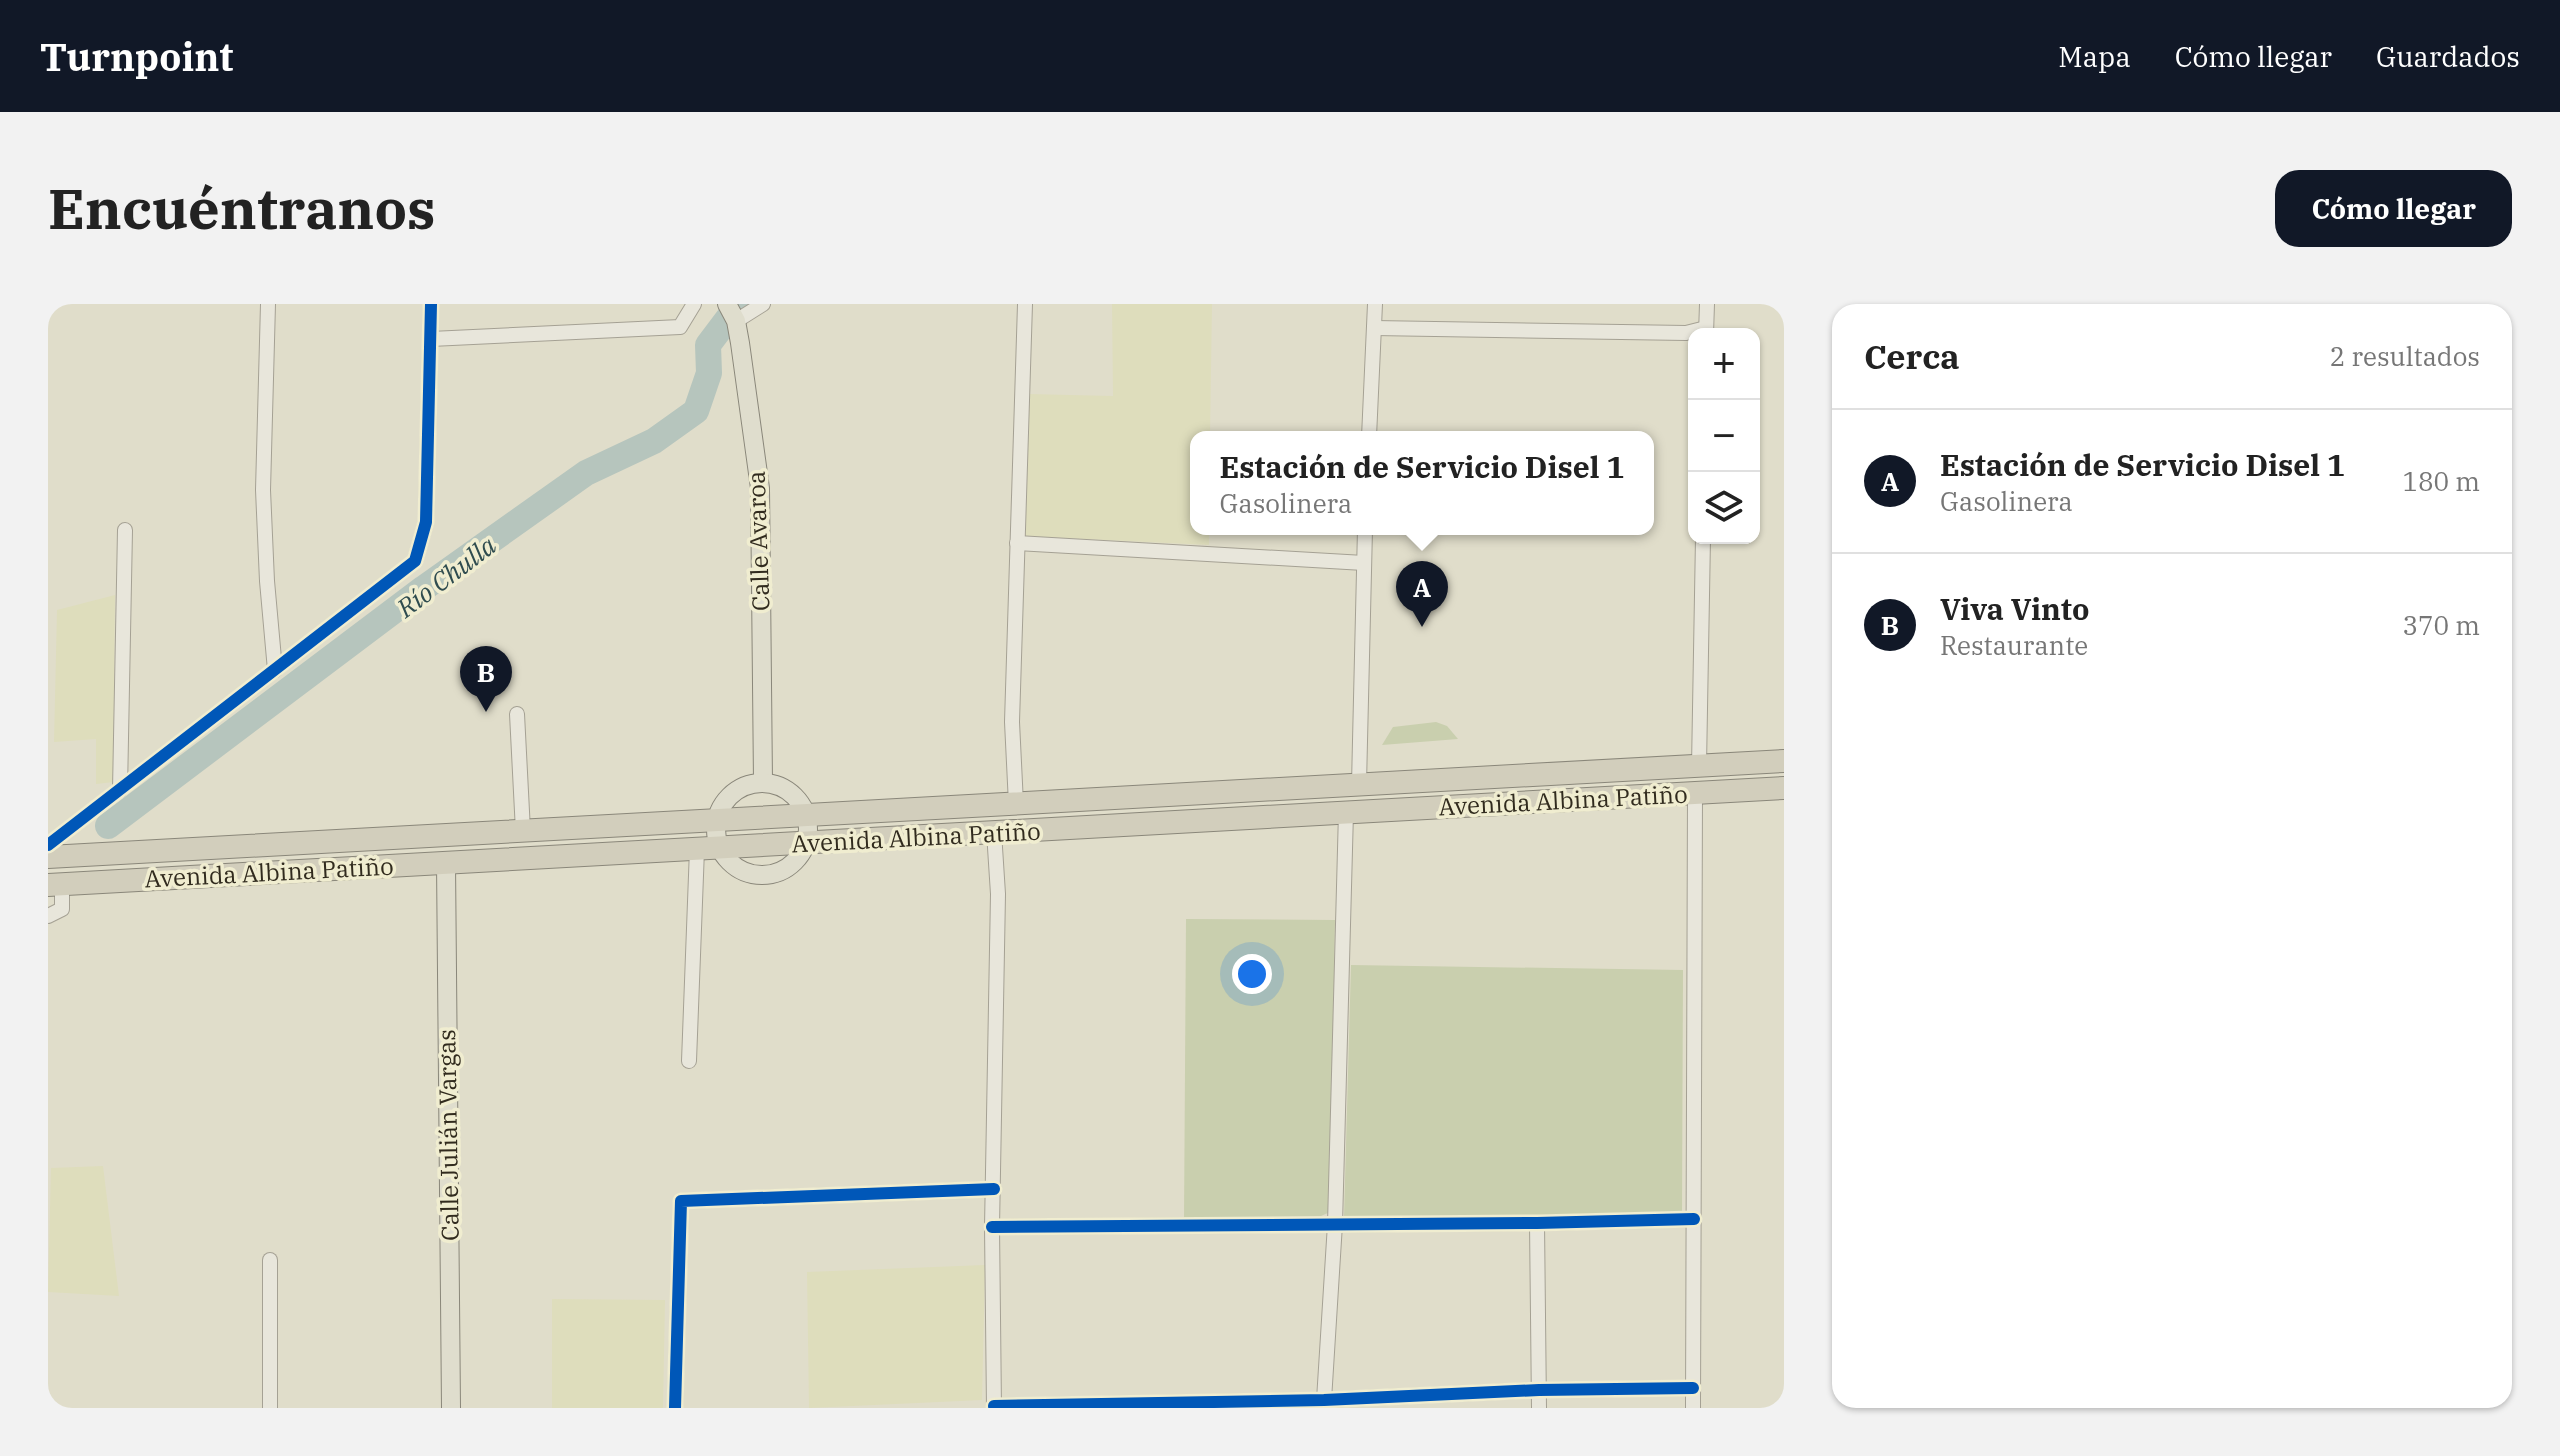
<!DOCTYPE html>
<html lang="es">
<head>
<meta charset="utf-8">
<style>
  :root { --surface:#fff; --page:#f2f2f2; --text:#222; --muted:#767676; --line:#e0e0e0; --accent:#111827 }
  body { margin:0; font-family:"IBM Plex Serif",serif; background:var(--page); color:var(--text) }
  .controls { position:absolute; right:24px; top:24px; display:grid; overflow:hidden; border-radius:16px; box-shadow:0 2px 6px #0004 }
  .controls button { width:72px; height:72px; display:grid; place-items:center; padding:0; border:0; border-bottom:2px solid var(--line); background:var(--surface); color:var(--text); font:40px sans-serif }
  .you { position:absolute; left:1204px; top:670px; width:28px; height:28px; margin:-20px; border:6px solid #fff; border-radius:50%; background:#1a73e8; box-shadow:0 0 0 12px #1a73e833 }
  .badge { display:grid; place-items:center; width:52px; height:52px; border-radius:50%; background:var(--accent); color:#fff; font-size:26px; font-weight:700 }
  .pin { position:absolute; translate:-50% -66px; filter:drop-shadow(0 2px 4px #0008) }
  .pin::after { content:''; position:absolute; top:42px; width:28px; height:24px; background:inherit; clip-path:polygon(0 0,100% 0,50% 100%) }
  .popup { position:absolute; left:1142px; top:127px; width:464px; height:104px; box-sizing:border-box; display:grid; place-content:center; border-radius:16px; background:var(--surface); filter:drop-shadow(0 2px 6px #0005); font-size:26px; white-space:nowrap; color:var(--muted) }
  .popup b { font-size:30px; color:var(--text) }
  .popup::after { content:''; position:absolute; left:50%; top:100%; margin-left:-16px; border:16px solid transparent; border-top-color:var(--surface) }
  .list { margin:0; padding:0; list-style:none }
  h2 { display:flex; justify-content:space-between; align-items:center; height:104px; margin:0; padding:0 32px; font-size:34px }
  h2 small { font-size:26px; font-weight:400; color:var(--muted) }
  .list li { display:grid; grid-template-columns:52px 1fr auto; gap:24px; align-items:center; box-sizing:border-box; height:144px; padding:0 32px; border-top:2px solid var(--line) }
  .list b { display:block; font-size:30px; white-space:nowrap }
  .list p { margin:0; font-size:26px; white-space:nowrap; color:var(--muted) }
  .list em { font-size:26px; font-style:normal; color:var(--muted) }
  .icon { flex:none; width:44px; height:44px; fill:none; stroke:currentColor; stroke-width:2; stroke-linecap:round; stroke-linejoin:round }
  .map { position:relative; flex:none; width:1736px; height:1104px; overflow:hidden; border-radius:24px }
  header { display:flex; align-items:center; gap:48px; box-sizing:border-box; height:112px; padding:0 40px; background:var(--accent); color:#fff }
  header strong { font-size:38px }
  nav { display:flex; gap:44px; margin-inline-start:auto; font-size:28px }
  .intro { display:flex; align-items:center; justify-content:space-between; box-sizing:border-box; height:192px; padding:0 48px }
  h1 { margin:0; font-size:56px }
  .button { padding:20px 36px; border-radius:24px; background:var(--accent); color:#fff; font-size:28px; font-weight:700 }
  main { display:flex; gap:48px; padding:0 48px }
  aside { flex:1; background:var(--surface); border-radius:24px; box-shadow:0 2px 6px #0004 }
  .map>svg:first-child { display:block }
  .farmland { fill:#deddbc }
  .green { fill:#c9cfae }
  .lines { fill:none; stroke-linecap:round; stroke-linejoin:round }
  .river { stroke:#b6c5bd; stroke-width:26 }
  .minor-casing { stroke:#a5a194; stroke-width:16 }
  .major-casing { stroke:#8a877a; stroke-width:20 }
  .highway-casing { stroke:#8a877a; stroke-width:24 }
  .minor { stroke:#e8e6db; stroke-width:14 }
  .major { stroke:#dfddcd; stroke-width:18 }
  .highway { stroke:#d2cebc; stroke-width:22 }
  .cycleway-casing { stroke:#f0edd0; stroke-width:17 }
  .cycleway { stroke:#0057b8; stroke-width:12 }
  .labels { text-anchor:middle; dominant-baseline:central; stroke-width:7; stroke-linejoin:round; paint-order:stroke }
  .street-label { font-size:24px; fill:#312b1e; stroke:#f0edd0 }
  .water-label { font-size:26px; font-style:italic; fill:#2f4c4f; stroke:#f0edd0 }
</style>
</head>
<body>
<header>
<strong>Turnpoint</strong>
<nav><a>Mapa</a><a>Cómo llegar</a><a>Guardados</a></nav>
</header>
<div class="intro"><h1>Encuéntranos</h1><a class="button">Cómo llegar</a></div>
<main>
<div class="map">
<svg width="1736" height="1104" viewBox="0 0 1736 1104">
  <rect width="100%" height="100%" fill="#e0ddca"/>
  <g class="farmland">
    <polygon points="1064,0 1164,0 1162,133 1148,133 1148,225 1161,225 1161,241 975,232 980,90 1065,92"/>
    <polygon points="67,291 65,478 48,480 48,435 6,438 9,306"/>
    <polygon points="55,862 71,992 0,988 3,864"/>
    <polygon points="937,961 934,1096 761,1104 759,968"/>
    <polygon points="504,995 617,996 615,1104 504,1104"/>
  </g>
  <g class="green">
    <polygon points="1388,418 1399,422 1410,435 1334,441 1345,423"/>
    <polygon points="1138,615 1287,616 1282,908 1273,912 1136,915"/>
    <polygon points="1303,661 1635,666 1634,910 1307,917 1296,913"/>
  </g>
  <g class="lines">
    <polyline class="river" points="60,522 376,284 538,169 606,137 648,107 661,69 660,41 691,0"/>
    <defs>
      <g id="minor">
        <polyline points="220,0 215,186 219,277 227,366"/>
        <polyline points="688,17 715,0"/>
        <polyline points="1326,24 1638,29 1658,24"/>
        <polyline points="1658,30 1659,0"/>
        <polyline points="383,35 632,23 646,0"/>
        <polyline points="1321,133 1327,0"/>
        <polyline points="969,239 1316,259"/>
        <polyline points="469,410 475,527"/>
        <polyline points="1651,462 1655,234"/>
        <polyline points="1311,480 1317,225"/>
        <polyline points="72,486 77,226"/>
        <polyline points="968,500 964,418 977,0"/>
        <polyline points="946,528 950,590 944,923 946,1104"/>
        <polyline points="0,541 367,257 378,218 383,0"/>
        <polyline points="0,612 14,605 14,580"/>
        <polyline points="641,757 649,545"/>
        <polyline points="1489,919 1491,1104"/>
        <polyline points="944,923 1489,919 1646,915"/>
        <polyline points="1276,1096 1287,920 1298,508"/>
        <polyline points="946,1102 1276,1096 1491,1086 1645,1084"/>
        <polyline points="222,1104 222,956"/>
        <polyline points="627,1104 633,897 946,885"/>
        <polyline points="1645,1104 1647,489"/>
      </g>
      <g id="major">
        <polyline points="679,0 688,17 692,39 712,184 715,478"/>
        <circle cx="714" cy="525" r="46"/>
        <polyline points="398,559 403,1104"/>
      </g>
      <g id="highway">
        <polyline points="0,553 1736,457"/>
        <polyline points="0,581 1736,484"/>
      </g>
    </defs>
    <use href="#minor" class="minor-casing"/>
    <use href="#major" class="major-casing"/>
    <use href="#highway" class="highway-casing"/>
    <use href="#minor" class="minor"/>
    <use href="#major" class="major"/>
    <use href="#highway" class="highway"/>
    <defs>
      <g id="cycleway">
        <polyline points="0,541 367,257 378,218 383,0"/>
        <polyline points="944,923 1489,919 1646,915"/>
        <polyline points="946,1102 1276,1096 1491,1086 1645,1084"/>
        <polyline points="627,1104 633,897 946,885"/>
      </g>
    </defs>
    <use href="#cycleway" class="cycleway-casing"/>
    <use href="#cycleway" class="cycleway"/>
  </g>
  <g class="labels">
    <g class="street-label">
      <text transform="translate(710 237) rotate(-92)">Calle Avaroa</text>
      <text transform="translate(1515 496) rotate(-3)">Avenida Albina Patiño</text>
      <text transform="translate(868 533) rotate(-3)">Avenida Albina Patiño</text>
      <text transform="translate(221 568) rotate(-3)">Avenida Albina Patiño</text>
      <text transform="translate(400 831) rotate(-91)">Calle Julián Vargas</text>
    </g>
    <g class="water-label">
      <text transform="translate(398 272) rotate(-37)">Río Chulla</text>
    </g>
  </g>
</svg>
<div class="controls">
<button>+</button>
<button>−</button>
<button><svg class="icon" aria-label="layers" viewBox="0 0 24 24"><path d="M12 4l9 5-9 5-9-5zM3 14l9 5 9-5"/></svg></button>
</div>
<div class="you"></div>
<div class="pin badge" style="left:1374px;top:323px">A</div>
<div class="popup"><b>Estación de Servicio Disel 1</b>Gasolinera</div>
<div class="pin badge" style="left:438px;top:408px">B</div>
</div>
<aside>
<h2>Cerca<small>2 resultados</small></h2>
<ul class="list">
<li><span class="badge">A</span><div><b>Estación de Servicio Disel 1</b><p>Gasolinera</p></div><em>180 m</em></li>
<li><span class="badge">B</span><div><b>Viva Vinto</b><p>Restaurante</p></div><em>370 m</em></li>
</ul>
</aside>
</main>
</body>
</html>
